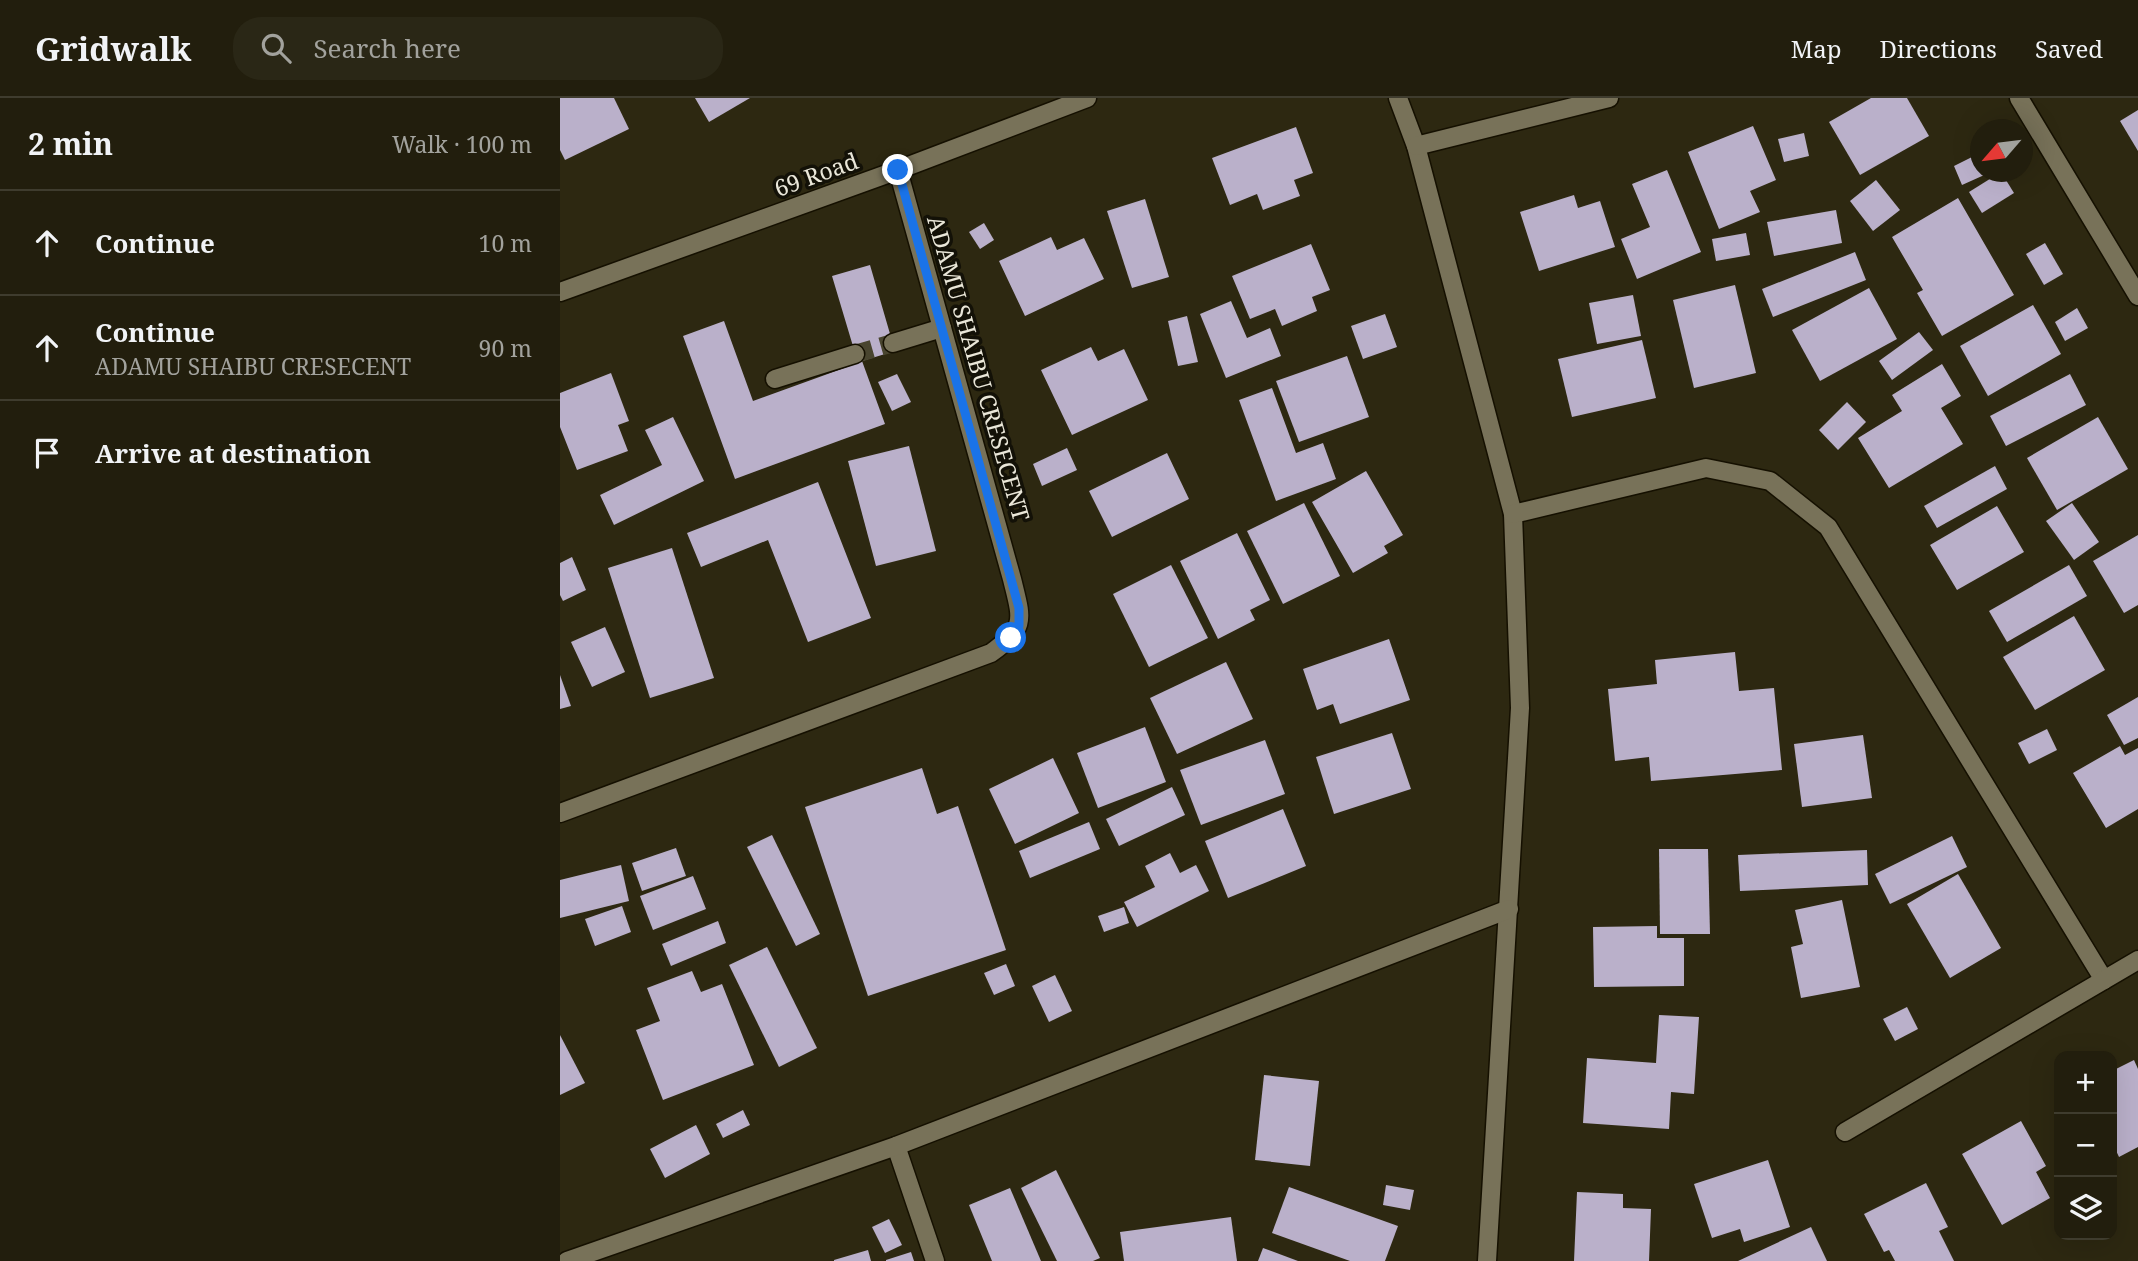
<!DOCTYPE html>
<html lang="en">
<head>
<meta charset="utf-8">
<style>
  :root { --surface:#221e0d; --page:#2a2716; --text:#f1f3f6; --muted:#a2a29d; --line:#3f3c2e }
  body { margin:0; font-family:"Noto Serif",serif; background:var(--page); color:var(--text) }
  .controls { position:absolute; right:21px; bottom:21px; display:grid; overflow:hidden; border-radius:14px; box-shadow:0 7px 28px #0002 }
  .controls button { width:63px; height:63px; display:grid; place-items:center; padding:0; border:0; border-bottom:2px solid var(--line); background:var(--surface); color:var(--text); font:35px sans-serif }
  .compass { position:absolute; left:1410px; top:21px; width:63px; height:63px; border-radius:50%; background:var(--surface); box-shadow:0 7px 28px #0002; rotate:242deg }
  .stop { position:absolute; width:21px; height:21px; margin:-16px; border:5px solid #1a73e8; border-radius:50%; background:#fff }
  .stop.end { background:#1a73e8; border-color:#fff; box-shadow:0 2px 7px #0008 }
  .list { margin:0; padding:0; list-style:none }
  h2 { display:flex; justify-content:space-between; align-items:center; height:91px; margin:0; padding:0 28px; font-size:30px }
  h2 small { font-size:23px; font-weight:400; color:var(--muted) }
  .list li { display:grid; grid-template-columns:46px 1fr auto; gap:21px; align-items:center; box-sizing:border-box; height:105px; padding:0 28px; border-top:2px solid var(--line) }
  .list b { display:block; font-size:26px; white-space:nowrap }
  .list p { margin:0; font-size:23px; white-space:nowrap; color:var(--muted) }
  .list em { font-size:23px; font-style:normal; color:var(--muted) }
  .icon { flex:none; width:38px; height:38px; fill:none; stroke:currentColor; stroke-width:2; stroke-linecap:round; stroke-linejoin:round }
  .map { position:relative; flex:none; width:1578px; height:1163px; overflow:hidden }
  header { display:flex; align-items:center; gap:42px; box-sizing:border-box; height:98px; padding:0 35px; background:var(--surface); border-bottom:2px solid var(--line) }
  header strong { font-size:33px }
  nav { display:flex; gap:38px; margin-inline-start:auto; font-size:24px }
  .search { width:490px; height:63px; background:var(--page); display:flex; align-items:center; gap:18px; box-sizing:border-box; padding:0 24px; border-radius:28px; color:var(--muted); font-size:26px }
  main { display:flex }
  aside { flex:1; background:var(--surface) }
  .map>svg:first-child { display:block }
  .building { fill:#bab0ca }
  .lines { fill:none; stroke-linecap:round; stroke-linejoin:round }
  .minor-tunnel { stroke:#49452f; stroke-width:18; stroke-dasharray:18 9; stroke-linecap:butt }
  .minor-casing { stroke:#151000; stroke-width:21 }
  .minor { stroke:#787259; stroke-width:18 }
  .route { stroke:#1a73e8; stroke-width:9 }
  .labels { text-anchor:middle; dominant-baseline:central; stroke-width:7; stroke-linejoin:round; paint-order:stroke }
  .street-label { font-size:23px; fill:#eae7d9; stroke:#131107 }
</style>
</head>
<body>
<header>
<strong>Gridwalk</strong>
<div class="search"><svg class="icon" aria-label="search" viewBox="0 0 24 24"><circle cx="10" cy="10" r="6"/><path d="M15 15l6 6"/></svg>Search here</div>
<nav><a>Map</a><a>Directions</a><a>Saved</a></nav>
</header>
<main>
<aside>
<h2>2 min<small>Walk · 100 m</small></h2>
<ul class="list">
<li><svg class="icon" aria-label="ahead" viewBox="0 0 24 24"><path d="M12 20V5M6 11l6-6 6 6"/></svg><div><b>Continue</b></div><em>10 m</em></li>
<li><svg class="icon" aria-label="ahead" viewBox="0 0 24 24"><path d="M12 20V5M6 11l6-6 6 6"/></svg><div><b>Continue</b><p>ADAMU SHAIBU CRESECENT</p></div><em>90 m</em></li>
<li><svg class="icon" aria-label="arrive" viewBox="0 0 24 24"><path d="M6 21V4h12l-3 4 3 4H6"/></svg><div><b>Arrive at destination</b></div></li>
</ul>
</aside>
<div class="map">
<svg width="1578" height="1163" viewBox="0 0 1578 1163">
  <rect width="100%" height="100%" fill="#2d2811"/>
  <g class="building">
    <polygon points="0,0 54,0 69,31 5,62 0,52"/>
    <polygon points="135,0 190,0 149,24"/>
    <polygon points="1311,0 1347,0 1369,38 1300,77 1269,24"/>
    <polygon points="1578,12 1578,53 1560,23"/>
    <polygon points="1193,28 1216,82 1190,93 1200,114 1159,131 1128,54"/>
    <polygon points="736,29 753,75 734,82 740,98 703,112 697,96 670,107 652,60"/>
    <polygon points="1244,35 1249,58 1224,64 1218,41"/>
    <polygon points="1420,55 1420,74 1431,74 1402,87 1394,68"/>
    <polygon points="1107,72 1141,154 1077,181 1061,141 1090,129 1072,86"/>
    <polygon points="1441,74 1454,95 1422,115 1409,94"/>
    <polygon points="1316,82 1340,112 1313,133 1290,103"/>
    <polygon points="1014,97 1018,110 1040,103 1055,149 979,173 960,114"/>
    <polygon points="1398,100 1454,197 1382,238 1357,195 1363,192 1332,139"/>
    <polygon points="585,101 609,179 572,190 547,113"/>
    <polygon points="1276,112 1282,145 1214,158 1207,124"/>
    <polygon points="424,125 434,142 420,151 409,134"/>
    <polygon points="1186,135 1190,157 1156,163 1152,141"/>
    <polygon points="491,139 497,152 524,140 544,181 465,218 439,163"/>
    <polygon points="1485,145 1503,176 1484,187 1466,156"/>
    <polygon points="751,146 770,192 752,199 757,213 722,228 715,211 690,221 672,178"/>
    <polygon points="1295,154 1306,182 1213,219 1202,191"/>
    <polygon points="310,167 335,253 302,263 325,326 175,381 123,238 164,223 193,303 298,265 272,178"/>
    <polygon points="1175,187 1196,275 1134,290 1113,202"/>
    <polygon points="1309,190 1337,241 1260,283 1232,232"/>
    <polygon points="1073,197 1081,238 1037,246 1029,205"/>
    <polygon points="671,203 687,240 710,230 721,258 666,280 640,216"/>
    <polygon points="1473,207 1501,256 1428,298 1400,248"/>
    <polygon points="1517,210 1528,230 1505,243 1495,224"/>
    <polygon points="825,216 837,249 803,261 791,228"/>
    <polygon points="627,218 638,264 618,268 608,223"/>
    <polygon points="1359,234 1373,252 1332,282 1319,263"/>
    <polygon points="1082,242 1096,300 1012,319 998,261"/>
    <polygon points="531,249 538,263 564,251 588,302 512,337 481,272"/>
    <polygon points="787,258 809,319 739,344 716,283"/>
    <polygon points="1382,266 1401,298 1381,310 1403,346 1329,390 1298,340 1342,313 1332,297"/>
    <polygon points="51,275 69,323 58,327 68,353 17,372 0,329 0,295"/>
    <polygon points="337,276 351,304 332,313 318,284"/>
    <polygon points="1510,276 1526,307 1446,348 1430,318"/>
    <polygon points="712,290 736,355 763,345 776,381 716,403 679,302"/>
    <polygon points="1287,304 1306,324 1278,352 1259,332"/>
    <polygon points="113,319 144,383 54,427 40,397 102,367 85,332"/>
    <polygon points="1538,319 1568,371 1497,412 1467,360"/>
    <polygon points="349,348 376,453 316,468 288,363"/>
    <polygon points="507,350 517,372 482,388 473,366"/>
    <polygon points="607,355 629,401 552,439 529,393"/>
    <polygon points="1435,368 1447,391 1377,430 1364,408"/>
    <polygon points="806,373 843,437 824,448 828,455 793,475 752,404"/>
    <polygon points="258,384 311,520 248,544 208,442 141,469 127,435"/>
    <polygon points="744,405 780,478 723,506 687,433"/>
    <polygon points="1512,405 1539,444 1514,462 1486,423"/>
    <polygon points="1437,408 1464,454 1397,492 1370,447"/>
    <polygon points="677,435 710,502 690,512 695,522 658,541 620,463"/>
    <polygon points="1578,437 1578,507 1564,515 1533,463"/>
    <polygon points="112,450 154,580 90,600 48,470"/>
    <polygon points="12,459 26,492 3,503 0,497 0,465"/>
    <polygon points="611,467 648,540 589,569 553,496"/>
    <polygon points="1509,467 1527,498 1447,544 1429,513"/>
    <polygon points="1514,518 1545,572 1475,612 1443,559"/>
    <polygon points="45,529 65,574 32,589 11,544"/>
    <polygon points="829,541 850,602 780,626 773,606 757,612 743,571"/>
    <polygon points="1175,554 1179,593 1214,590 1222,672 1091,683 1089,659 1055,663 1048,591 1097,586 1095,562"/>
    <polygon points="666,564 693,621 617,656 590,600"/>
    <polygon points="0,577 11,608 0,611"/>
    <polygon points="1578,599 1578,640 1564,647 1547,617"/>
    <polygon points="585,629 606,684 538,710 517,655"/>
    <polygon points="1487,631 1497,652 1469,666 1458,645"/>
    <polygon points="832,635 851,691 774,716 756,659"/>
    <polygon points="1303,637 1312,700 1242,709 1234,646"/>
    <polygon points="705,642 725,696 641,727 620,672"/>
    <polygon points="1560,648 1565,657 1578,650 1578,711 1546,730 1513,675"/>
    <polygon points="493,660 519,715 455,746 429,691"/>
    <polygon points="362,670 377,716 398,708 446,852 308,898 245,709"/>
    <polygon points="612,689 625,717 559,748 546,721"/>
    <polygon points="723,711 746,768 668,800 645,743"/>
    <polygon points="529,724 540,751 470,780 459,753"/>
    <polygon points="212,737 260,836 236,848 187,749"/>
    <polygon points="1392,738 1407,769 1330,806 1315,776"/>
    <polygon points="116,750 126,778 82,793 72,765"/>
    <polygon points="1099,751 1148,751 1150,836 1100,836"/>
    <polygon points="1307,752 1308,787 1180,793 1178,757"/>
    <polygon points="610,755 620,775 636,767 649,793 577,829 564,804 595,789 585,768"/>
    <polygon points="61,767 69,803 0,820 0,782"/>
    <polygon points="1398,776 1441,850 1390,880 1347,806"/>
    <polygon points="133,778 146,811 93,832 80,798"/>
    <polygon points="1282,802 1300,889 1241,900 1231,849 1243,846 1235,812"/>
    <polygon points="62,808 71,834 35,848 25,821"/>
    <polygon points="564,809 569,825 544,834 538,818"/>
    <polygon points="158,823 166,845 111,868 102,846"/>
    <polygon points="1097,828 1097,840 1124,840 1124,888 1034,889 1033,829"/>
    <polygon points="207,849 257,950 219,969 169,867"/>
    <polygon points="446,866 455,888 434,897 424,875"/>
    <polygon points="132,873 141,894 162,886 194,967 103,1002 76,932 100,923 87,890"/>
    <polygon points="495,877 512,913 489,924 472,888"/>
    <polygon points="1347,909 1358,931 1335,943 1323,921"/>
    <polygon points="1099,917 1139,919 1134,996 1111,994 1109,1031 1023,1025 1027,960 1096,965"/>
    <polygon points="0,937 25,985 0,997"/>
    <polygon points="1574,962 1578,971 1578,1049 1559,1059 1552,1044 1552,973"/>
    <polygon points="704,977 759,983 750,1068 695,1062"/>
    <polygon points="183,1012 190,1027 163,1040 156,1026"/>
    <polygon points="1461,1023 1486,1068 1476,1074 1490,1100 1442,1127 1402,1056"/>
    <polygon points="136,1027 150,1056 105,1080 90,1051"/>
    <polygon points="1208,1062 1230,1129 1184,1144 1180,1131 1152,1140 1134,1086"/>
    <polygon points="496,1072 540,1160 533,1163 497,1163 461,1090"/>
    <polygon points="1366,1085 1388,1129 1379,1133 1394,1163 1335,1163 1329,1152 1324,1154 1304,1116"/>
    <polygon points="826,1087 854,1092 850,1112 823,1107"/>
    <polygon points="729,1089 838,1128 825,1163 790,1163 712,1135"/>
    <polygon points="450,1090 481,1163 432,1163 409,1107"/>
    <polygon points="1017,1094 1063,1096 1063,1110 1091,1111 1089,1163 1014,1163"/>
    <polygon points="671,1119 677,1163 564,1163 560,1134"/>
    <polygon points="329,1121 342,1147 325,1155 312,1129"/>
    <polygon points="1251,1129 1267,1163 1178,1163"/>
    <polygon points="703,1150 738,1163 698,1163"/>
    <polygon points="308,1152 311,1163 274,1163 274,1162"/>
    <polygon points="351,1154 354,1163 326,1163 326,1162"/>
  </g>
  <g class="lines">
    <polyline class="minor-tunnel" points="295,256 333,245"/>
    <defs>
      <g id="minor">
        <polyline points="838,0 856,48 953,416 960,610 927,1163"/>
        <polyline points="1459,0 1578,198"/>
        <polyline points="856,48 1049,0"/>
        <polyline points="0,194 338,72 527,0"/>
        <polyline points="333,245 382,230"/>
        <polyline points="215,281 295,256"/>
        <polyline points="953,416 1146,370 1210,383 1268,429 1544,882"/>
        <path d="M 0,715 L 431,555 C 467,529 462,522 452,481 L 338,72"/>
        <polyline points="1285,1034 1578,862"/>
        <polyline points="336,1048 375,1163"/>
        <polyline points="7,1163 336,1048 949,811"/>
      </g>
    </defs>
    <use href="#minor" class="minor-casing"/>
    <use href="#minor" class="minor"/>
  </g>
  <g class="lines">
    <polyline class="route" points="338,72 459,510 459,528 451,540"/>
  </g>
  <g class="labels">
    <g class="street-label">
      <text transform="translate(256 76) rotate(-20)">69 Road</text>
      <text transform="translate(419 270) rotate(74)">ADAMU SHAIBU CRESECENT</text>
    </g>
  </g>
</svg>
<div class="controls">
<button>+</button>
<button>−</button>
<button><svg class="icon" aria-label="layers" viewBox="0 0 24 24"><path d="M12 4l9 5-9 5-9-5zM3 14l9 5 9-5"/></svg></button>
</div>
<svg class="compass" viewBox="-18 -18 36 36"><path d="M0-13l5 13h-10z" fill="#e53935"/><path d="M0 13l5-13h-10z" fill="#a2a29d"/></svg>
<div class="stop" style="left:451px;top:540px"></div>
<div class="stop end" style="left:338px;top:72px"></div>
</div>
</main>
</body>
</html>
